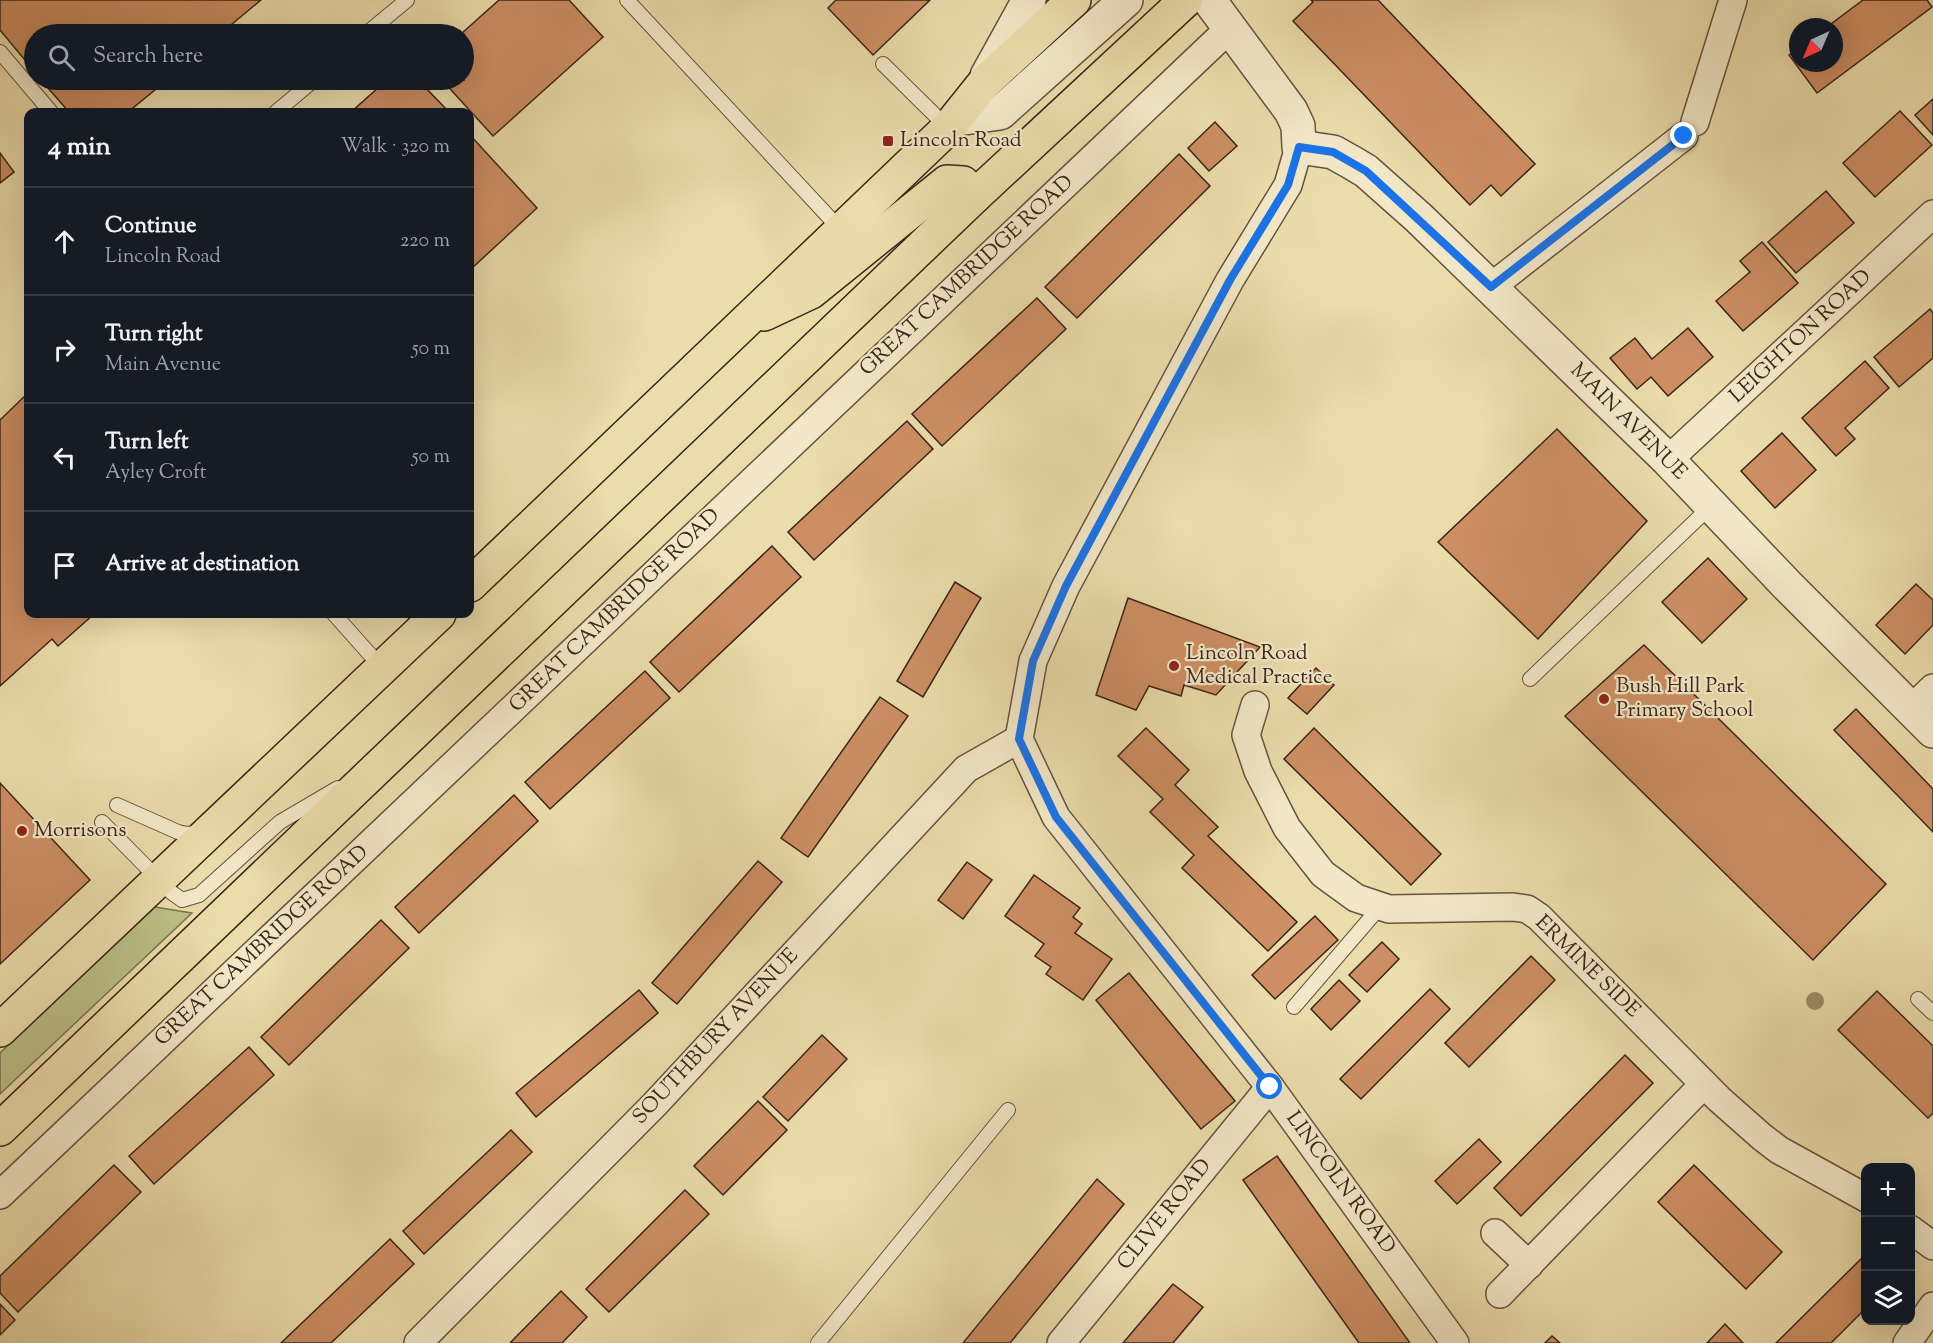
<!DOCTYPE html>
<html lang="en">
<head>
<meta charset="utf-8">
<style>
  :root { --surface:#171b24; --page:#20242c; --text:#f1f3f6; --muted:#9ea1a6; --line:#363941 }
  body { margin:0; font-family:"Sorts Mill Goudy",serif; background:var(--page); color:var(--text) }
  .controls { position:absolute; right:18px; bottom:18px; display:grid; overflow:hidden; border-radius:12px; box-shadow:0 6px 24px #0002 }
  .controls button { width:54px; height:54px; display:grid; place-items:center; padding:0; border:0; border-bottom:2px solid var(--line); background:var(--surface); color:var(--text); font:30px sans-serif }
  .compass { position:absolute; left:1789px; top:18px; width:54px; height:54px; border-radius:50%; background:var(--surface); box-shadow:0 6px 24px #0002; rotate:224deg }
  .stop { position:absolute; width:18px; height:18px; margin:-14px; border:4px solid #1a73e8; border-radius:50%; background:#fff }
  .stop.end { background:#1a73e8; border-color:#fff; box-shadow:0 2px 6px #0008 }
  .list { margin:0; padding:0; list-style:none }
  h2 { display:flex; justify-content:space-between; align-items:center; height:78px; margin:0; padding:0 24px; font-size:26px }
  h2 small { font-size:20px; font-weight:400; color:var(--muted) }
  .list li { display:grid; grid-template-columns:39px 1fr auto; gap:18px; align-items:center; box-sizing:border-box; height:108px; padding:0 24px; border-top:2px solid var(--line) }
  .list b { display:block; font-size:22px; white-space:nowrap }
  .list p { margin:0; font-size:20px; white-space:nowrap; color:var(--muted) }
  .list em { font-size:20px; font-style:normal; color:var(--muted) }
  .icon { flex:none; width:33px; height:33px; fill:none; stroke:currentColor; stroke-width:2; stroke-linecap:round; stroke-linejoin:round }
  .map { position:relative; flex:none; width:1933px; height:1343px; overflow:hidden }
  .search { position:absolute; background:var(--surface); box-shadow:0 6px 24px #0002; left:24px; top:24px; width:450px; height:66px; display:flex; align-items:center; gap:15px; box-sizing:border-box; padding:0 21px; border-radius:33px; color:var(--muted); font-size:22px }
  .panel { position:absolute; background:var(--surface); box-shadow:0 6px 24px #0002; left:24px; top:108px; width:450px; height:510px; border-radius:12px }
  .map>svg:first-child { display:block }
  .green { fill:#bbbf87; stroke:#7a7250; stroke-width:1.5 }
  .building { fill:#cd8e63; stroke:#3a2519; stroke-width:1.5 }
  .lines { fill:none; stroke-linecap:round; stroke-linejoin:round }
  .service-casing { stroke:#66533e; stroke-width:16 }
  .minor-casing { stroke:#66533e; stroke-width:30 }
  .tertiary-casing { stroke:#66533e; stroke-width:36 }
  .trunk-casing { stroke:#3a2519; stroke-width:36 }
  .service { stroke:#f2e8c8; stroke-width:14 }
  .minor { stroke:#f2e8c8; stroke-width:27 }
  .tertiary { stroke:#f2e8c8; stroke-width:33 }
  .trunk { stroke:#ebdcab; stroke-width:33 }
  .tree { fill:#9b8d6a }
  .route { stroke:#1a73e8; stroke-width:8 }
  .poi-dot { fill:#8f2418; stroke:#f2e8c8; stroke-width:2 }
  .labels { text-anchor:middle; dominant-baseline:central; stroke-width:4.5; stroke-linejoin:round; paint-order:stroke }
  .poi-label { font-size:21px; fill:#3a2519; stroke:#f2e8c8; text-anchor:start }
  .street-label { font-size:21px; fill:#3a2519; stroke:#f2e8c8 }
</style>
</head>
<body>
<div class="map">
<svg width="1933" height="1343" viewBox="0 0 1933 1343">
  <rect width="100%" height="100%" fill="#ebdcab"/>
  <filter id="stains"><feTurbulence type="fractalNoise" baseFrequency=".00333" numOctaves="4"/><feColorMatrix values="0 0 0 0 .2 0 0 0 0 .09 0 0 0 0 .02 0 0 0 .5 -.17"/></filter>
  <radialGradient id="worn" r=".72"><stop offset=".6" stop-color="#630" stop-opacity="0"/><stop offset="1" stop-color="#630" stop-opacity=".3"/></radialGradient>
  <polygon class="green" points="155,907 192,913 0,1094 0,1053"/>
  <g class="building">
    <polygon points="0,0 261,0 220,34 34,34 34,71 0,30"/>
    <polygon points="499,0 569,0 603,37 493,136 442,80 464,80 464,34 461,34"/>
    <polygon points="836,0 930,0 873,55 828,8"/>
    <polygon points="1311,0 1378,0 1535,164 1501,196 1491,185 1470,205 1293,21 1313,2"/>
    <polygon points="1863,0 1927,0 1932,7 1817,93 1789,55 1798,49 1798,63 1834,63 1834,27 1827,27"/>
    <polygon points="41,80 167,80 128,112 69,112"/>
    <polygon points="387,80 418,80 449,112 351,112"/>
    <polygon points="1933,99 1933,135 1915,115"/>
    <polygon points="1900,111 1932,145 1875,197 1843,163"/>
    <polygon points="1215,122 1237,146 1209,171 1188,148"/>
    <polygon points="470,135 537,208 470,270"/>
    <polygon points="0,153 14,172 0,183"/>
    <polygon points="1179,154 1210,186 1077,318 1045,287"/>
    <polygon points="1826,191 1854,223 1796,273 1768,242"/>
    <polygon points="1762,242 1798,283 1743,331 1716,301 1750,272 1740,261"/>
    <polygon points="1037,298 1066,329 942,446 912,414"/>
    <polygon points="1930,309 1933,313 1933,358 1899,387 1874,357"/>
    <polygon points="1688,328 1713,357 1668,396 1651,377 1637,389 1610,358 1635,338 1652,359"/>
    <polygon points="1865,361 1889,388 1845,428 1855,439 1836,456 1802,418"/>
    <polygon points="28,393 28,614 94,614 58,646 52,639 0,686 0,420"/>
    <polygon points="907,421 933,449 814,560 788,532"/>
    <polygon points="1557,429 1647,521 1538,639 1438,542"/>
    <polygon points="1782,433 1816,470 1775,508 1741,471"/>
    <polygon points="772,546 801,577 679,692 650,662"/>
    <polygon points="1708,558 1747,599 1702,643 1662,602"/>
    <polygon points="955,582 981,598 923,697 897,681"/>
    <polygon points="1916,584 1933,600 1933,625 1905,654 1876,625"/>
    <polygon points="1128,598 1260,647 1216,695 1184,685 1181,696 1149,686 1136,710 1096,695"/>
    <polygon points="1644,645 1886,884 1813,960 1565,716"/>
    <polygon points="1316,668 1334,685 1307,714 1288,698"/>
    <polygon points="645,671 670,698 550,809 525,782"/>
    <polygon points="880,697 908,716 808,857 781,838"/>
    <polygon points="1856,709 1933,789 1933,832 1834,730"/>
    <polygon points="1146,728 1189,770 1175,785 1218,827 1208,836 1297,922 1268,951 1182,868 1194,855 1150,812 1163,799 1118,756"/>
    <polygon points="1314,728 1441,854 1411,885 1284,759"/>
    <polygon points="0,783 90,880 0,964"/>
    <polygon points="514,795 538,821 419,933 395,907"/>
    <polygon points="758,861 782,882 677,1004 652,983"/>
    <polygon points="967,862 992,880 963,919 938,900"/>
    <polygon points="1034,875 1080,908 1073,917 1082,924 1075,933 1112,959 1083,1000 1046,974 1051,967 1035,956 1044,944 1005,916"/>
    <polygon points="1315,916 1338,940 1275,999 1252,975"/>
    <polygon points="381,920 409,948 289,1065 261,1037"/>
    <polygon points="1382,942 1399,959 1367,992 1349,975"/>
    <polygon points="1531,956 1555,980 1469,1067 1445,1043"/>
    <polygon points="1129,973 1235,1101 1201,1129 1096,1000"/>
    <polygon points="1339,980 1360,1001 1331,1030 1311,1009"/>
    <polygon points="1430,989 1450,1009 1361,1099 1340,1079"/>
    <polygon points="639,990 658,1013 536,1117 516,1093"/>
    <polygon points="1877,991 1933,1046 1933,1113 1928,1118 1838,1030"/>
    <polygon points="822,1035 847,1059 788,1121 763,1097"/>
    <polygon points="249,1047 274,1075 154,1184 129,1156"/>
    <polygon points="1625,1055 1653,1083 1521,1216 1494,1188"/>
    <polygon points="758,1101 787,1130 723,1195 694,1166"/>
    <polygon points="511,1130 532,1152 424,1254 403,1231"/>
    <polygon points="1479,1139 1501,1162 1457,1204 1435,1181"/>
    <polygon points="1277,1156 1410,1343 1359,1343 1243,1180"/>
    <polygon points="114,1165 141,1192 18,1312 0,1293 0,1276"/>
    <polygon points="1694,1165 1782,1252 1746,1289 1658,1202"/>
    <polygon points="1097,1179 1124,1204 1010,1343 963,1343"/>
    <polygon points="685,1190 709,1214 609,1312 586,1289"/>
    <polygon points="390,1239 414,1264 331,1343 281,1343"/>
    <polygon points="1866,1254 1866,1308 1831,1343 1776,1343"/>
    <polygon points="1173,1284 1203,1307 1173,1343 1123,1343"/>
    <polygon points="561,1291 587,1317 562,1343 510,1343"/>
    <polygon points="0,1304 15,1320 0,1335"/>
    <polygon points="1725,1324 1743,1343 1707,1343"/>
    <polygon points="1552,1336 1560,1343 1545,1343"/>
  </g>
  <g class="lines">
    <defs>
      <g id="service">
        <polyline points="627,0 840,229"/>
        <polyline points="366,34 407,0"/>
        <polyline points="0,52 51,112"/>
        <polyline points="883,64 948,128"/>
        <polyline points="276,112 314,80"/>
        <polyline points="334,614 382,668"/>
        <polyline points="1530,679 1711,506"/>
        <polyline points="117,805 178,832 188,834 202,832"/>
        <polyline points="102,822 171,892 182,900 199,895 280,822 338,788"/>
        <polyline points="1918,999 1933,1013"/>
        <polyline points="1294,1007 1380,907"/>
        <polyline points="818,1343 1008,1110"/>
      </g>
      <g id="minor">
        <polyline points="1695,122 1733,0"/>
        <polyline points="1299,147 1288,185 1230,280 1066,586 1033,661 1019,739 1056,817 1270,1087 1455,1343"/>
        <polyline points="1491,287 1684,136"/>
        <polyline points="1668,460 1933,214"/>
        <polyline points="1255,705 1246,735 1258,771 1287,828 1323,874 1356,898 1389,909 1513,907 1527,909 1539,917 1719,1099 1762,1137 1779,1150 1866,1198"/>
        <polyline points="1911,709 1933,688"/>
        <polyline points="0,1195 1230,28"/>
        <polyline points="1910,1229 1933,1246"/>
        <polyline points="1495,1233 1529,1265"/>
        <polyline points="1500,1294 1704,1084"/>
        <polyline points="418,1343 655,1104 966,769 1019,739"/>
        <polyline points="1061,1343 1270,1087"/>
        <polyline points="1907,1343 1933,1306"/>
      </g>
      <g id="tertiary">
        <polyline points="1209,0 1291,111 1298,126 1299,147 1333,152 1351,162 1366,171 1419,218 1668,460 1788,586 1933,731"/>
        <polyline points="987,76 1029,0"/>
        <polyline points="957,119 1000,113 1126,0"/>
      </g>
      <g id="trunk">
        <polyline points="764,314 811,292 947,182 963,183 975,196"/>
        <polyline points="470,585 948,128 984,83 1074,0"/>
        <polyline points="0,1030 439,614"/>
        <polyline points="0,1129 975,196 1186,0"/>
      </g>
    </defs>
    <use href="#service" class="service-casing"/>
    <use href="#minor" class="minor-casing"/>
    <use href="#tertiary" class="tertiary-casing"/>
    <use href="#trunk" class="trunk-casing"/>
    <use href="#service" class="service"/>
    <use href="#minor" class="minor"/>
    <use href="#tertiary" class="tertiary"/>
    <use href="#trunk" class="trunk"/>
  </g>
  <circle class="tree" cx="1815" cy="1001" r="9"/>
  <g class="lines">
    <polyline class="route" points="1270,1087 1056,817 1019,739 1033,661 1066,586 1230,280 1288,185 1299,147 1333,152 1366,171 1491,287 1684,136"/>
  </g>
  <g class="poi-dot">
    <rect x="882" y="135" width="12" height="12" rx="3"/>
    <circle cx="1174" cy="666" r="6"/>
    <circle cx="1604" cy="699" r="6"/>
    <circle cx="22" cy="831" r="6"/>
  </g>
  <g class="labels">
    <g class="poi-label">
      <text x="900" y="141">Lincoln Road</text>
      <text x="1186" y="654">Lincoln Road<tspan x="1186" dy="24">Medical Practice</tspan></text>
      <text x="1616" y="687">Bush Hill Park<tspan x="1616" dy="24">Primary School</tspan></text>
      <text x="34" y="831">Morrisons</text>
    </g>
    <g class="street-label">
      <text transform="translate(967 276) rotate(-43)">GREAT CAMBRIDGE ROAD</text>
      <text transform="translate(1801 337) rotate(-43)">LEIGHTON ROAD</text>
      <text transform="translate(1628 422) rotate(45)">MAIN AVENUE</text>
      <text transform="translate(615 611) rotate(-44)">GREAT CAMBRIDGE ROAD</text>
      <text transform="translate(262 946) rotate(-43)">GREAT CAMBRIDGE ROAD</text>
      <text transform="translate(1587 967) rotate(44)">ERMINE SIDE</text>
      <text transform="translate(716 1037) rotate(-47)">SOUTHBURY AVENUE</text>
      <text transform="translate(1340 1183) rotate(54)">LINCOLN ROAD</text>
      <text transform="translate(1165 1215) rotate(-51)">CLIVE ROAD</text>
    </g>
  </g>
  <rect width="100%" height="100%" filter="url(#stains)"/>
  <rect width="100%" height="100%" fill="url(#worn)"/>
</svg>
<div class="controls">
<button>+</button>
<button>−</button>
<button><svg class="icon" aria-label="layers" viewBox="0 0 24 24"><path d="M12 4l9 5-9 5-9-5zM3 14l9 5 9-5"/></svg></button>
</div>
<svg class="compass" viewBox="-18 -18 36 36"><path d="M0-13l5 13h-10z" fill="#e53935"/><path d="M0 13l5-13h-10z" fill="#9ea1a6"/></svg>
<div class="stop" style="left:1270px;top:1087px"></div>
<div class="stop end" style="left:1684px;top:136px"></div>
<div class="search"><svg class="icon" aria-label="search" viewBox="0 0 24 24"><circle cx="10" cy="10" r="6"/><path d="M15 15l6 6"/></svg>Search here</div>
<section class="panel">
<h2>4 min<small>Walk · 320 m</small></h2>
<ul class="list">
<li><svg class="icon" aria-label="ahead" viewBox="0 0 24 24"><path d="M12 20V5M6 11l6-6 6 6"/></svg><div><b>Continue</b><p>Lincoln Road</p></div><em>220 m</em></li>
<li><svg class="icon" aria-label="right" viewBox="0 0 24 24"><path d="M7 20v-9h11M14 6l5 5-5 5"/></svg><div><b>Turn right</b><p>Main Avenue</p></div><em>50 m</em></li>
<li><svg class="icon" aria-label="left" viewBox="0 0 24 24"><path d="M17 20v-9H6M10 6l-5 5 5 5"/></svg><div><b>Turn left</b><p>Ayley Croft</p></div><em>50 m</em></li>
<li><svg class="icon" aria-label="arrive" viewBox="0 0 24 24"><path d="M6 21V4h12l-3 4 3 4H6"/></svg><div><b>Arrive at destination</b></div></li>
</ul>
</section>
</div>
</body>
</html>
